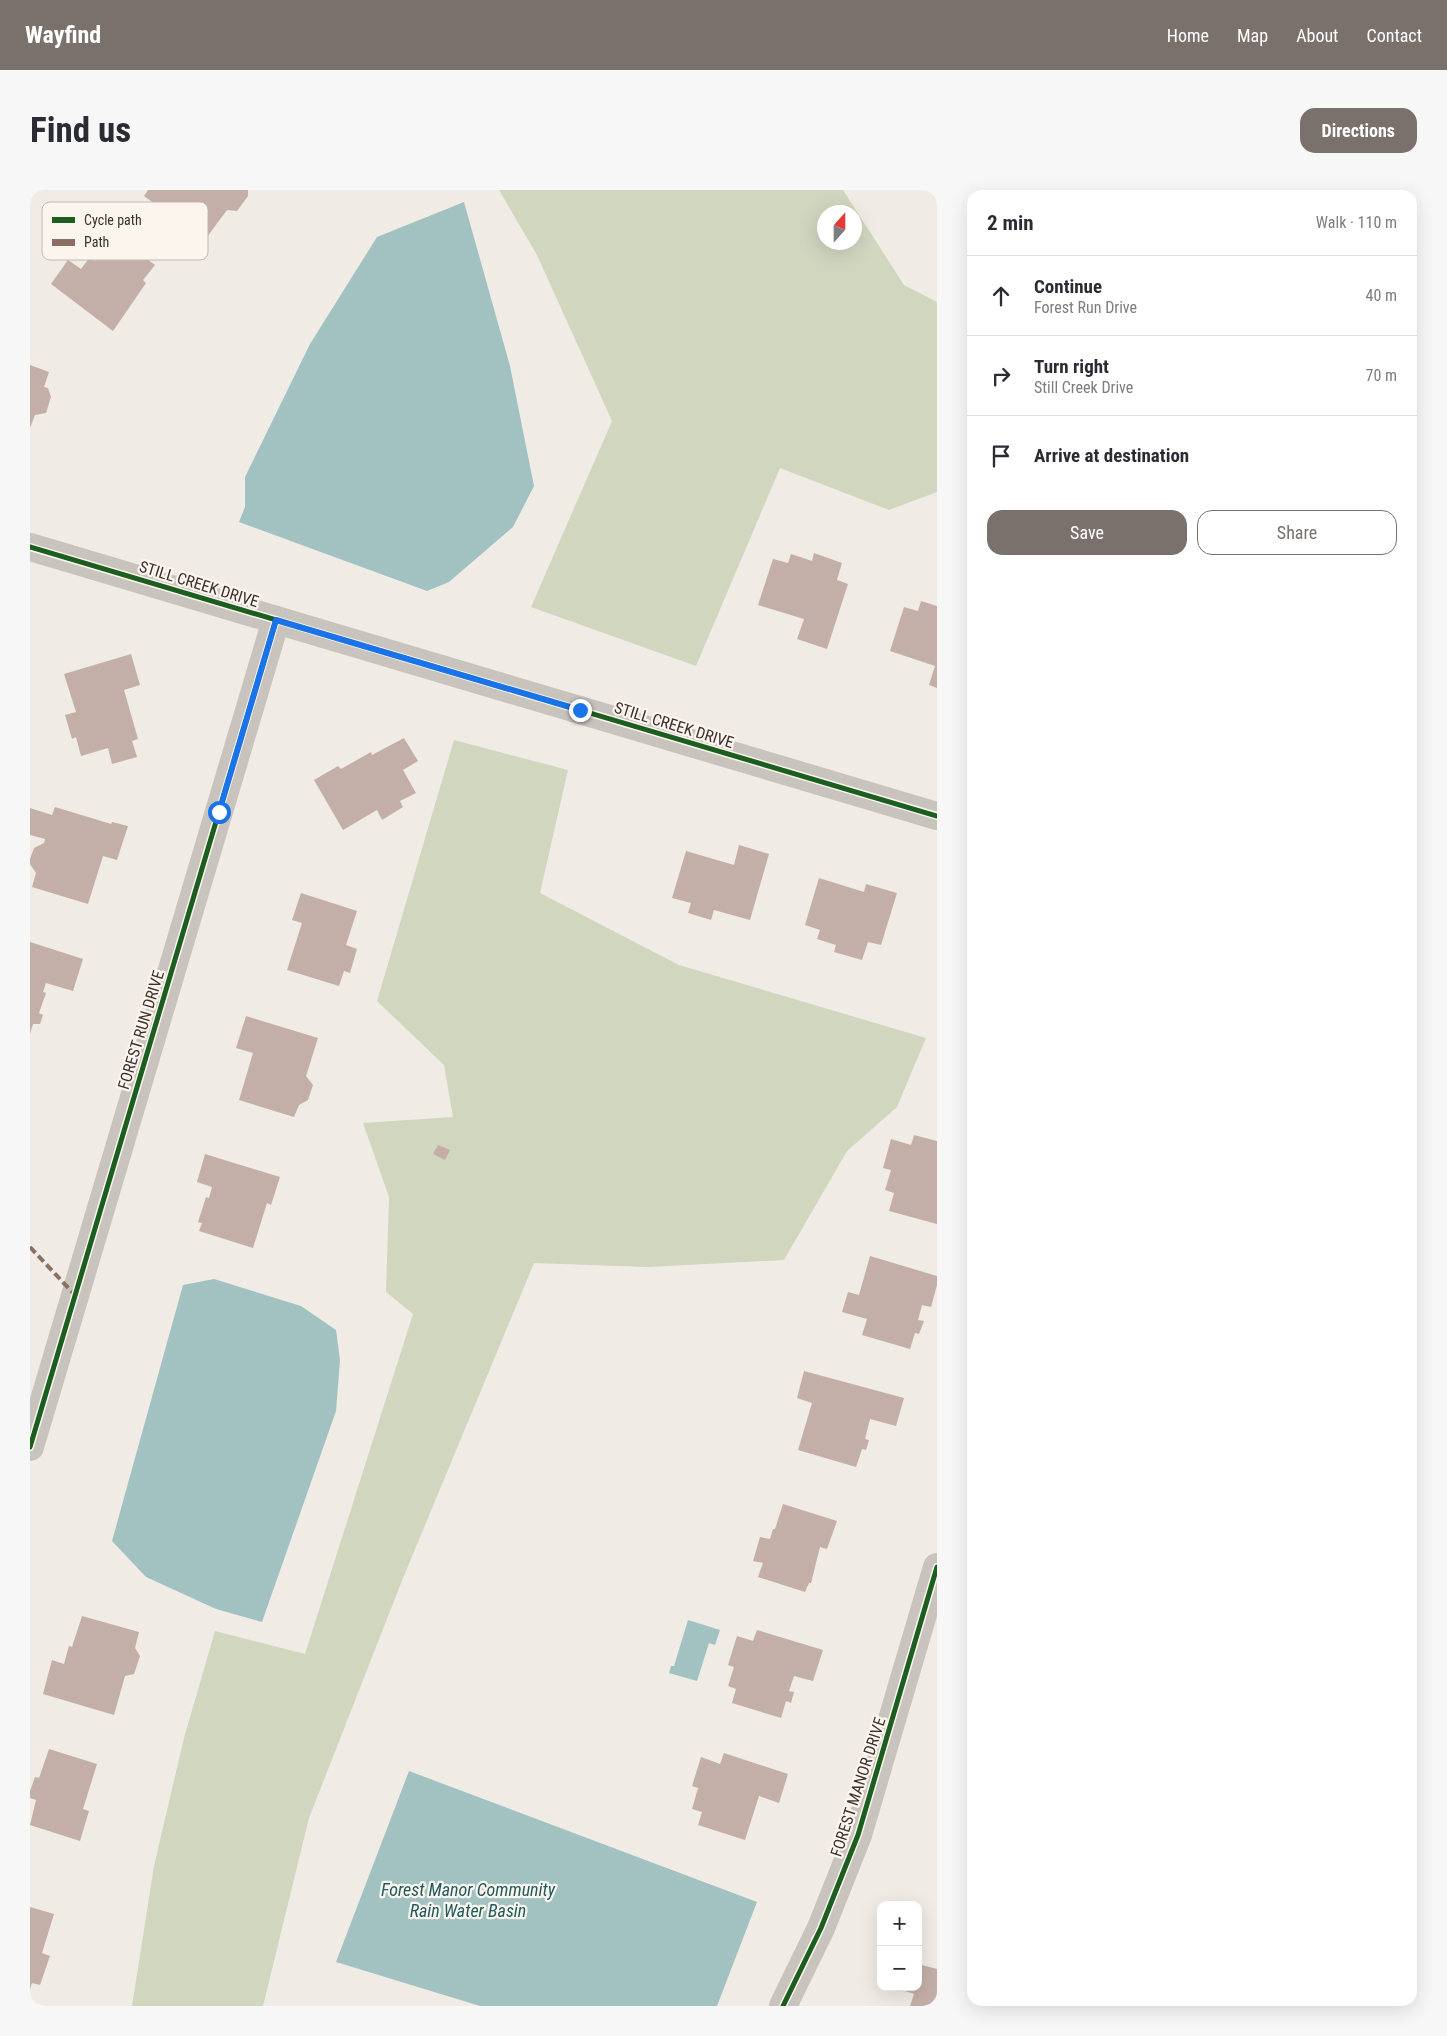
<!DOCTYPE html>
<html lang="en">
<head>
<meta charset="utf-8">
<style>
  :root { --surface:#fff; --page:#f7f7f7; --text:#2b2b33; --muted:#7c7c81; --line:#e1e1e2; --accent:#7a716c }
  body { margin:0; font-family:"Roboto Condensed",sans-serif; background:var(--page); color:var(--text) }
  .controls { position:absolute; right:15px; bottom:15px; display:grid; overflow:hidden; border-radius:10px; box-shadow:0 5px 20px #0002 }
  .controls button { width:45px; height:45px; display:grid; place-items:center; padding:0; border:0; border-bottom:1px solid var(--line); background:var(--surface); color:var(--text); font:25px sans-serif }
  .compass { position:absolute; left:787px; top:15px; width:45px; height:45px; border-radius:50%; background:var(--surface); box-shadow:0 5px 20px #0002; rotate:21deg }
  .stop { position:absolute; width:15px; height:15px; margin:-11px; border:4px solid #1a73e8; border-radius:50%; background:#fff }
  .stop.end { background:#1a73e8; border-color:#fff; box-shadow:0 1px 5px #0008 }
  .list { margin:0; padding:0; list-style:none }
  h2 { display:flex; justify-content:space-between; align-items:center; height:65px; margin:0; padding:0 20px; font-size:21px }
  h2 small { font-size:16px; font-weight:400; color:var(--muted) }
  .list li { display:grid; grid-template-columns:32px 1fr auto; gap:15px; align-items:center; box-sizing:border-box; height:80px; padding:0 20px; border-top:1px solid var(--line) }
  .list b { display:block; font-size:19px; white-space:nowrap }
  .list p { margin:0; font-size:16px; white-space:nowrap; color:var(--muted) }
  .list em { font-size:16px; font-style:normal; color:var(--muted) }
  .actions { display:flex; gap:10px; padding:15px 20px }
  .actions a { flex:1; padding:11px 0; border:1px solid var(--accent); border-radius:15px; text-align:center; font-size:18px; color:var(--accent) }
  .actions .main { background:var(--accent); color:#fff }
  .icon { flex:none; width:28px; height:28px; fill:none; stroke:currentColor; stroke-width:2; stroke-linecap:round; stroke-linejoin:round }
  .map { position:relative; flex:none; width:907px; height:1816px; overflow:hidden; border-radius:15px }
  header { display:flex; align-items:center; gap:30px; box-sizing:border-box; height:70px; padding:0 25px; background:var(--accent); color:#fff }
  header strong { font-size:24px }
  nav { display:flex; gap:28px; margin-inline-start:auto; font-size:18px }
  .intro { display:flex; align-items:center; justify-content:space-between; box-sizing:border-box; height:120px; padding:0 30px }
  h1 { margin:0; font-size:35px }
  .button { padding:12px 22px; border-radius:15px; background:var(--accent); color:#fff; font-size:18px; font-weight:700 }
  main { display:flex; gap:30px; padding:0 30px }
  aside { flex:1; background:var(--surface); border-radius:15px; box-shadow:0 5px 20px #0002 }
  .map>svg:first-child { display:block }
  .green { fill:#d1d6bf; fill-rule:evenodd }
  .water { fill:#a1c2c1 }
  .building { fill:#c3afa7 }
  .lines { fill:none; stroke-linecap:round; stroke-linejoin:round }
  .minor { stroke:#c9c3be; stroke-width:28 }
  .quiet { stroke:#8d6e63; stroke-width:4; stroke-dasharray:8 4; stroke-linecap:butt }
  .cycleway-casing { stroke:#fbf5ee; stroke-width:8 }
  .cycleway { stroke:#1b5e20; stroke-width:5 }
  .route { stroke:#1a73e8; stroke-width:6 }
  .labels { text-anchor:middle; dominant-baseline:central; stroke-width:4.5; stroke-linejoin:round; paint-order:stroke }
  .street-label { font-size:16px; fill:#3b302b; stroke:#fbf5ee }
  .water-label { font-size:18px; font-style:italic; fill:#1f5a5e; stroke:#fbf5ee }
  .key { fill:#fbf5ee; stroke:#c1bab4; stroke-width:1 }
  .key-label { font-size:14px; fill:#3b302b }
</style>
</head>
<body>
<header>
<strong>Wayfind</strong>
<nav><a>Home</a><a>Map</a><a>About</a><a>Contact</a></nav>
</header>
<div class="intro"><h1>Find us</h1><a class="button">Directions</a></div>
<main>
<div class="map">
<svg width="907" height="1816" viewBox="0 0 907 1816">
  <rect width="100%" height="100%" fill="#f0ebe5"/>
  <g class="green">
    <path d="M 469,0 L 813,0 L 874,95 L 907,112 L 907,302 L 859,320 L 750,278 L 666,476 L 501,417 L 582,231 L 507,65 ZM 794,22 L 824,22 L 824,52 L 794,52 Z"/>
    <polygon points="424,550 538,580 510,703 649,775 896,848 867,917 817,961 754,1070 618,1077 504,1073 373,1388 279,1628 233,1816 102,1816 124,1676 154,1548 185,1441 275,1464 383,1124 356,1102 359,1007 333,933 423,927 414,875 347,811"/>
  </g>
  <g class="water">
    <polygon points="434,12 480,176 504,296 483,337 419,392 397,401 209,332 215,317 215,287 280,154 347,47"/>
    <polygon points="184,1089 271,1116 306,1140 310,1170 306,1221 232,1432 186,1419 116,1387 82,1351 153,1095"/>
    <polygon points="658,1430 690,1440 685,1455 679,1453 667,1491 639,1483 641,1476 644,1476"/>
    <polygon points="379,1581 727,1712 687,1816 450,1816 306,1772"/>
  </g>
  <g class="building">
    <polygon points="118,0 218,0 218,6 207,21 197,20 174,51 114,6"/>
    <polygon points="88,47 125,75 113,90 116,93 83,141 21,94 38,70 51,79 60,67 65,71 73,61 76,63"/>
    <polygon points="0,175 19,182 14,197 18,198 21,207 16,223 5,225 0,238"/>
    <polygon points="784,363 812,373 807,390 818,394 797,459 767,449 774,429 728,415 743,369 758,373 761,364 782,371"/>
    <polygon points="891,411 907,416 907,498 899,495 905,476 860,461 874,417 888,421"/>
    <polygon points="101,464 110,495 94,500 108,549 102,551 107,567 82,574 78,558 51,566 46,547 42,549 35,525 46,522 34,484"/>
    <polygon points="374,548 388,571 373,580 386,603 370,611 373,617 352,630 347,620 313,640 284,590 308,576 311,579 341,562 342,565"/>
    <polygon points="25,617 81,634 82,632 98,636 87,670 73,666 58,714 2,697 6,683 0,674 0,669 4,658 14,653 15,649 0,645 0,618 22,625"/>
    <polygon points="709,655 739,664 720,730 684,720 681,730 658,723 661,713 642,708 656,661 704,675"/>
    <polygon points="789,688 834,702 836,694 867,703 851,755 838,752 832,770 804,762 806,755 787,749 790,740 775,735"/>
    <polygon points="271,703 327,721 316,755 327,759 320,783 314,781 309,796 257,780 272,733 262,730"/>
    <polygon points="0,752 53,769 43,801 16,793 13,802 16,803 9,823 13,825 10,834 3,834 0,844"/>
    <polygon points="216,826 288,848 276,886 283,895 278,910 269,915 264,927 209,910 223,863 206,858"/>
    <polygon points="884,945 907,951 907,1034 859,1021 864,1003 855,1000 861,980 853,978 861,949 881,955"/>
    <polygon points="408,955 420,960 415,970 403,964"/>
    <polygon points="175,964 250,987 241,1015 237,1013 223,1058 169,1041 172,1033 168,1032 176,1007 179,1008 182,997 167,992"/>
    <polygon points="840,1066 907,1086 907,1095 901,1117 892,1115 888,1130 894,1131 889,1144 885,1143 880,1159 832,1145 837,1129 812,1122 818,1102 829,1105"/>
    <polygon points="774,1181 874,1208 866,1236 840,1229 835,1249 839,1250 836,1260 832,1259 826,1277 768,1260 782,1213 767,1208"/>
    <polygon points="753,1314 807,1331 797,1359 790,1357 781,1393 779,1393 775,1402 728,1387 733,1373 723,1371 730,1347 740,1349 743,1339 745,1339"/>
    <polygon points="52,1426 109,1442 105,1458 110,1466 104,1484 95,1486 84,1525 13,1504 22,1470 34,1474 39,1456 42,1457"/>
    <polygon points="727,1440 793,1460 783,1491 764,1486 759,1501 764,1502 761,1513 756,1511 751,1528 702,1513 706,1499 698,1496 704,1477 698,1475 707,1446 723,1451"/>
    <polygon points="19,1559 67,1574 53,1619 59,1621 50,1651 0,1635 6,1610 0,1608 0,1601 5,1587 9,1588"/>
    <polygon points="694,1563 758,1584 749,1613 729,1606 715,1650 668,1635 672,1622 662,1619 668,1598 662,1596 671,1567 690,1574"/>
    <polygon points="0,1717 24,1724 12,1763 20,1766 10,1795 2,1793 0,1799"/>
    <polygon points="888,1774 907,1779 907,1816 880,1816 884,1804 875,1801 877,1797 888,1797"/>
  </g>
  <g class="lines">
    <g class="minor">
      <polyline points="0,357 907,626"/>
      <polyline points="0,1257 246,430"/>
      <polyline points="753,1816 791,1738 828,1645 907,1377"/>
    </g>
    <polyline class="quiet" points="0,1057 45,1105"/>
    <defs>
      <g id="cycleway">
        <polyline points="0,357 907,626"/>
        <polyline points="0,1257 246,430"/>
        <polyline points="753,1816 791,1738 828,1645 907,1377"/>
      </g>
    </defs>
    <use href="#cycleway" class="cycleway-casing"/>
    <use href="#cycleway" class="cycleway"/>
  </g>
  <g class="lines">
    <polyline class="route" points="189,622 246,430 550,520"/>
  </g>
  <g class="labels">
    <g class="street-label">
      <text transform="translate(169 394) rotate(17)">STILL CREEK DRIVE</text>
      <text transform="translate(644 535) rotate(17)">STILL CREEK DRIVE</text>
      <text transform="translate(111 840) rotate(-73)">FOREST RUN DRIVE</text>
      <text transform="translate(828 1597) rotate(-72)">FOREST MANOR DRIVE</text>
    </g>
    <g class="water-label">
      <text x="438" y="1699">Forest Manor Community<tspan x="438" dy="21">Rain Water Basin</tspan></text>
    </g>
  </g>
  <rect x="12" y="12" width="166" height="58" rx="8" class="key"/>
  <rect x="22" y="27" width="23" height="6" fill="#1b5e20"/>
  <rect x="22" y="49" width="23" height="7" fill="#8d6e63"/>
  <g class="key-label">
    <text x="54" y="35">Cycle path</text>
    <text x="54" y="57">Path</text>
  </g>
</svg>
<div class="controls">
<button>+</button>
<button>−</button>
</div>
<svg class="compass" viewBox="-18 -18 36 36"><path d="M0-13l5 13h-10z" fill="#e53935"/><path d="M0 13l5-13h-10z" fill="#7c7c81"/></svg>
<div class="stop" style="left:189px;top:622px"></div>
<div class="stop end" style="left:550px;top:520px"></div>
</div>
<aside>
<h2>2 min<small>Walk · 110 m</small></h2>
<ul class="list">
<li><svg class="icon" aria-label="ahead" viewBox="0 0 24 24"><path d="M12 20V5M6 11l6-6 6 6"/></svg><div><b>Continue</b><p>Forest Run Drive</p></div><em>40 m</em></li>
<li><svg class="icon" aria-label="right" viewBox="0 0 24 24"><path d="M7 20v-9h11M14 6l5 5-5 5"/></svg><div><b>Turn right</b><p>Still Creek Drive</p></div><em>70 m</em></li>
<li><svg class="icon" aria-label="arrive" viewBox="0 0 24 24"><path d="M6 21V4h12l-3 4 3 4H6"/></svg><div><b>Arrive at destination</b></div></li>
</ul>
<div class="actions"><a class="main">Save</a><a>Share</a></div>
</aside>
</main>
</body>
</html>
